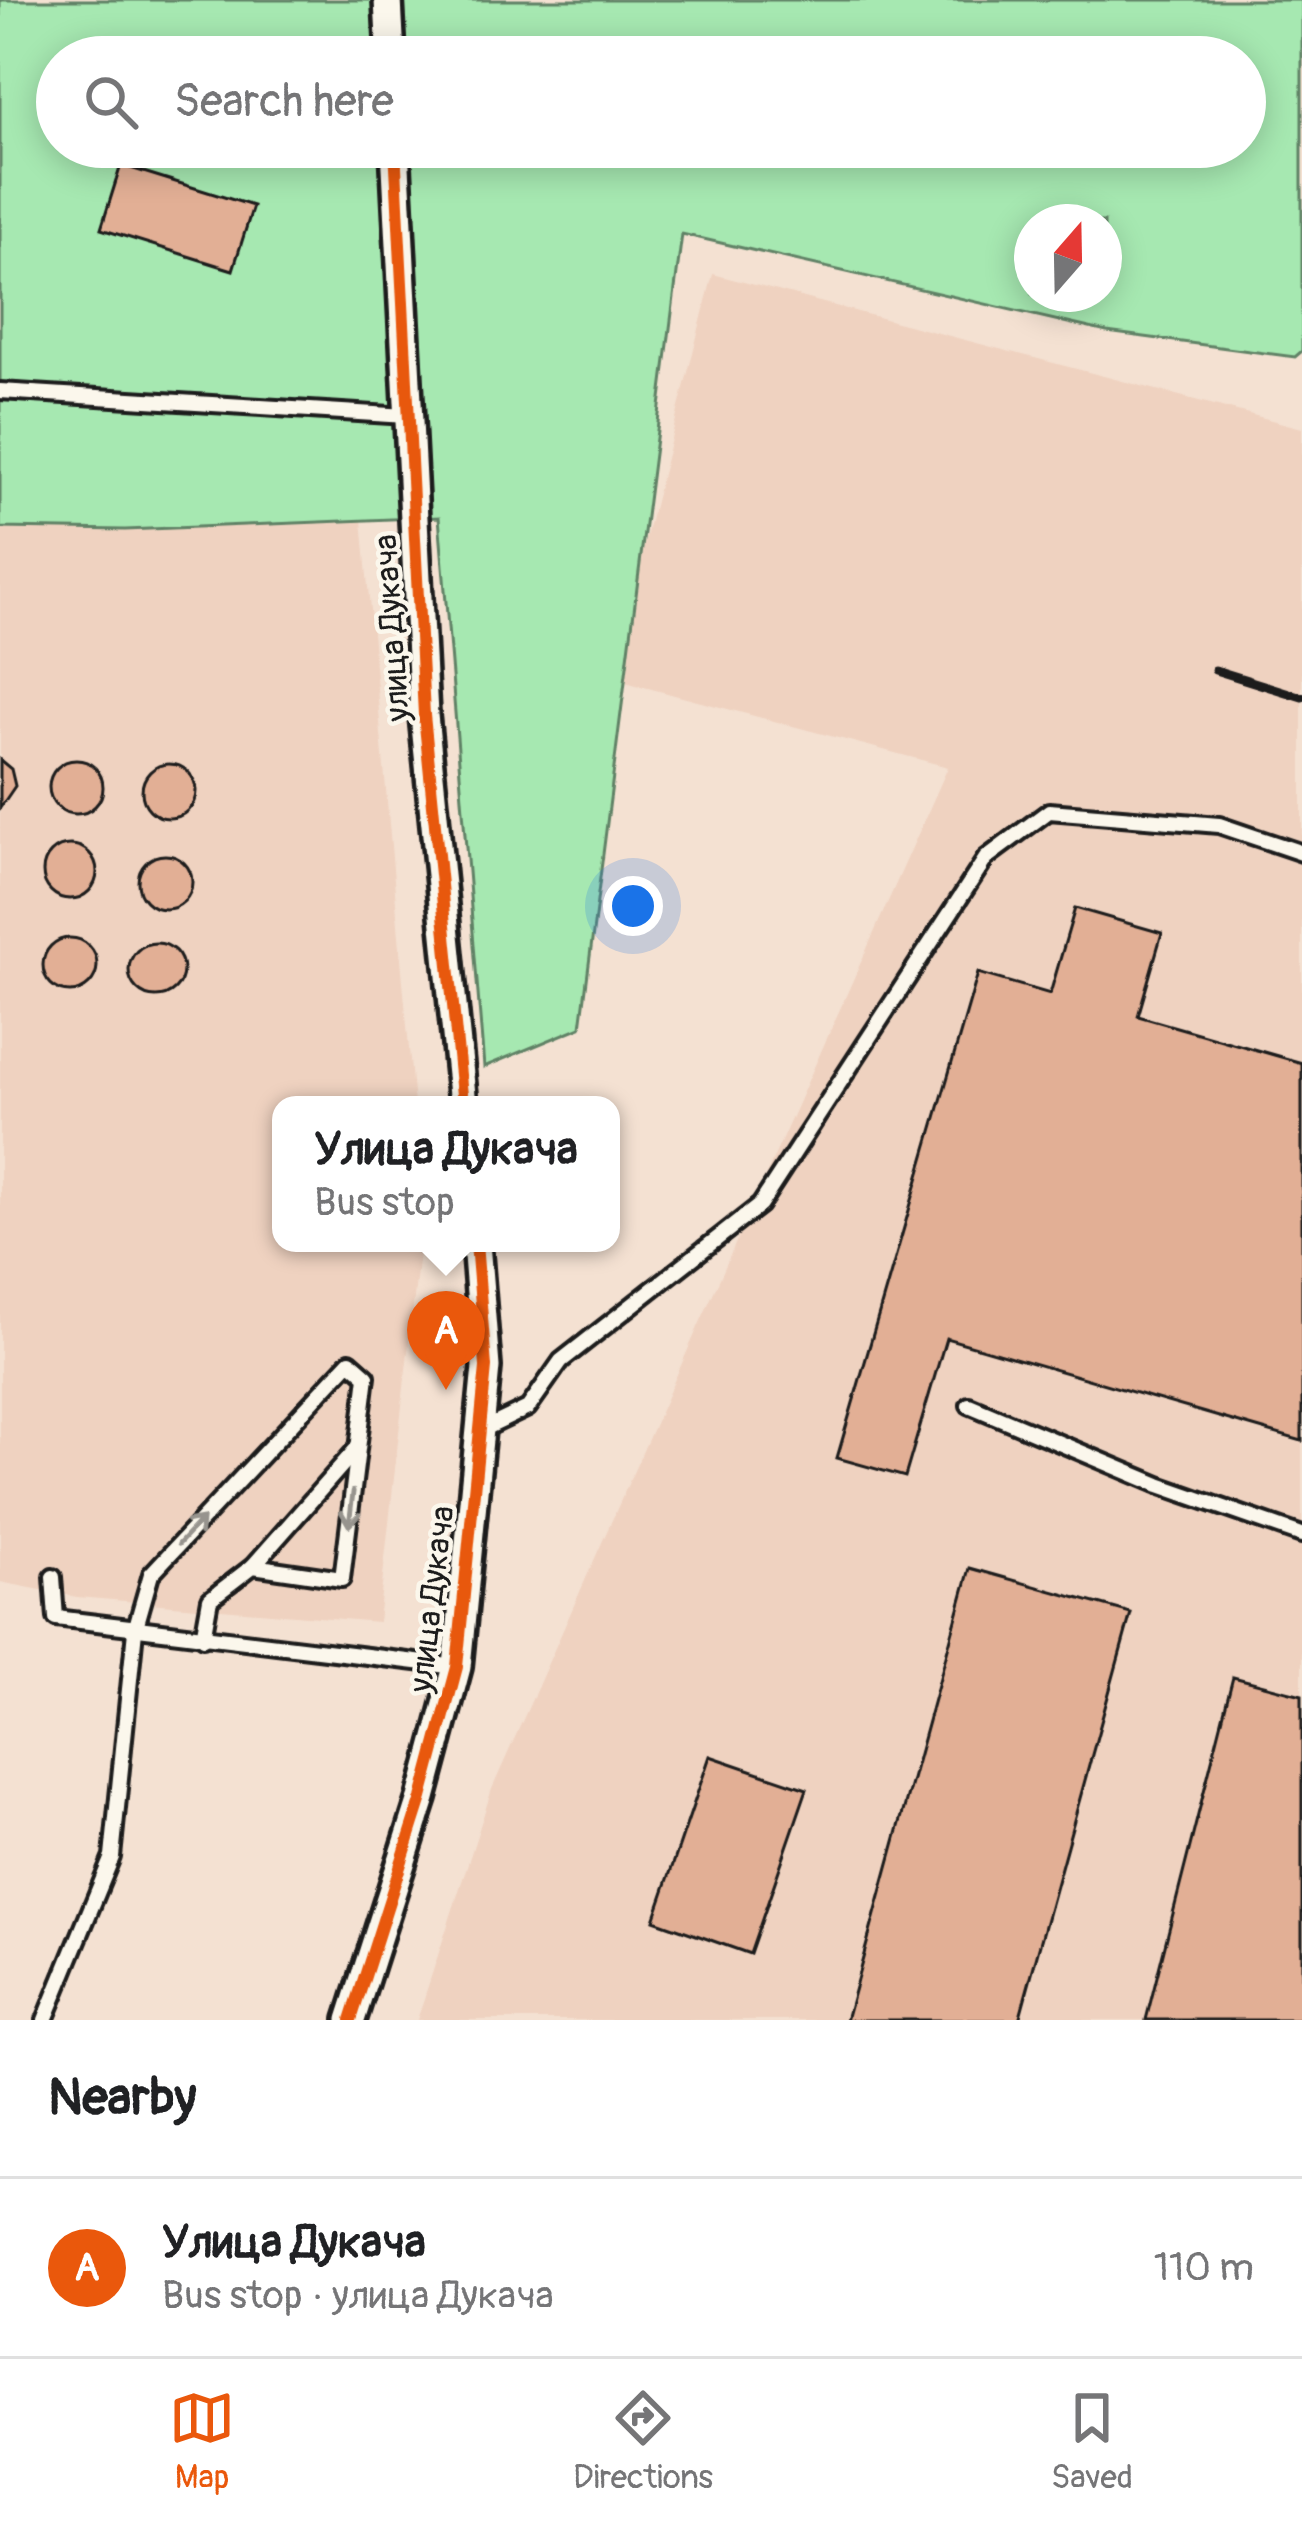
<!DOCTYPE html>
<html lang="en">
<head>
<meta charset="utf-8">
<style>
  :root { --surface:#fff; --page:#f2f2f2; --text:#202124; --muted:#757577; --line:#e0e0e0; --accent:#ea580c }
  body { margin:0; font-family:Pangolin,sans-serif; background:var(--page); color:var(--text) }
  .compass { position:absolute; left:1014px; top:204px; width:108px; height:108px; border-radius:50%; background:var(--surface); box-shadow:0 6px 30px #0003; rotate:20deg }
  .you { position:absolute; left:633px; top:906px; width:42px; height:42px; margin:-30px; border:9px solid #fff; border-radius:50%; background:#1a73e8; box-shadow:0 0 0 18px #1a73e833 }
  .badge { display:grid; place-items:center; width:78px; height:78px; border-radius:50%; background:var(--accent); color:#fff; font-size:39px; font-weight:700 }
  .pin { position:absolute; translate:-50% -99px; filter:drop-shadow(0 3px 6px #0008) }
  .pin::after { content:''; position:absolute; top:63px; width:42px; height:36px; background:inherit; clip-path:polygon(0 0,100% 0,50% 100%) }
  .popup { position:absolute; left:272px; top:1096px; width:348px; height:156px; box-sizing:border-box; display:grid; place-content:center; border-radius:24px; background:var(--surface); filter:drop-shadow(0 3px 9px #0005); font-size:39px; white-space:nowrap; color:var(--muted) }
  .popup b { font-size:45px; color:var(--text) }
  .popup::after { content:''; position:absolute; left:50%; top:100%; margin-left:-24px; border:24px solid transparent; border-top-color:var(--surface) }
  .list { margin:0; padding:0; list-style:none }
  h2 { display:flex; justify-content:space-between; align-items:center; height:156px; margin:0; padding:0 48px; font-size:51px }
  h2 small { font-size:39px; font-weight:400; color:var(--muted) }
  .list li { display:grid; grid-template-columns:78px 1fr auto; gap:36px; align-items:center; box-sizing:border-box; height:180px; padding:0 48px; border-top:3px solid var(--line) }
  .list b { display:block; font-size:45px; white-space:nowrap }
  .list p { margin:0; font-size:39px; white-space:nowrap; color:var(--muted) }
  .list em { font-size:39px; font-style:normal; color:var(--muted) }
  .icon { flex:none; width:66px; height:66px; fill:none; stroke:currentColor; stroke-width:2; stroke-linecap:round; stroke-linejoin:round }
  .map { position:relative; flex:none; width:1302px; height:2020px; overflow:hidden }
  .search { position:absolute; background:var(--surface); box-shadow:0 6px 30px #0003; left:36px; right:36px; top:36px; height:132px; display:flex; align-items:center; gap:30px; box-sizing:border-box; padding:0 42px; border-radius:66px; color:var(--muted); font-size:45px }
  .sheet { height:336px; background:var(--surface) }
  nav { display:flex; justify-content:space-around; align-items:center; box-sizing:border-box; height:168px; border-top:3px solid var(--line); background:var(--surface); font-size:33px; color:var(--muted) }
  nav a { display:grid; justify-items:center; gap:6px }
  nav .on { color:var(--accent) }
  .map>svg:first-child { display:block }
  .built { fill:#efd2c0 }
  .green { fill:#a6e8b1; stroke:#618266; stroke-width:3; fill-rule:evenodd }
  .building { fill:#e2af95; stroke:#1c1c1c; stroke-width:3 }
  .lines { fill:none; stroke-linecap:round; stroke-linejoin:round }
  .lane-casing { stroke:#1c1c1c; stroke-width:22 }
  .street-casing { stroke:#1c1c1c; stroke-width:36 }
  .lane { stroke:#fbf7ec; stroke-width:14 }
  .street { stroke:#fbf7ec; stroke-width:27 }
  .rail { stroke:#1c1c1c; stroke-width:9 }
  .cycleway-casing { stroke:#fbf7ec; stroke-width:20 }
  .cycleway { stroke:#e8590c; stroke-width:12 }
  .oneway { stroke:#97948e }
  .labels { text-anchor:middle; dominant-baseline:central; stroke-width:9; stroke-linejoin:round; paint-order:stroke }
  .street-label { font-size:33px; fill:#1c1c1c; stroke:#fbf7ec }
</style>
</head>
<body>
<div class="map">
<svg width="1302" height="2020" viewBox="0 0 1302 2020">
  <rect width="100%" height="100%" fill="#f4e1d2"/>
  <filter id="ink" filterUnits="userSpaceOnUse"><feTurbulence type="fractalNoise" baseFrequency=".00833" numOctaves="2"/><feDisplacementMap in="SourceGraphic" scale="24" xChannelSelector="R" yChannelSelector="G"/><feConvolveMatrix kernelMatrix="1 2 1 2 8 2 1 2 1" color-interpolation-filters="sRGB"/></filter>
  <g filter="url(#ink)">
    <g class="built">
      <polygon points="713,274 1302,428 1302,2020 417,2020 492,1789 948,767 610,678"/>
      <polygon points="0,495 360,497 414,1105 281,1105 281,1243 420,1243 378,1622 77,1597 0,1582"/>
    </g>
    <path class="green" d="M 0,0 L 1302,0 L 1302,351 L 1295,357 L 1107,332 L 682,234 L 581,1027 L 484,1067 L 439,517 L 125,530 L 0,528 ZM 57,57 L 1245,57 L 1245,147 L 57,147 ZM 1032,222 L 1104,222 L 1104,294 L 1032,294 Z"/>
    <g class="building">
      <polygon points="121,165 253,206 233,270 101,229"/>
      <polygon points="0,760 11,769 15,786 0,808"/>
      <circle cx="76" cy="787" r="27"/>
      <circle cx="169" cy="791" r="27"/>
      <circle cx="70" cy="872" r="27"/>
      <circle cx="165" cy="882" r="27"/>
      <polygon points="1075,908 1162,933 1138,1016 1302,1063 1302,1441 946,1338 905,1477 837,1458 978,973 1050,994"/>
      <circle cx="70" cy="965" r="27"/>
      <circle cx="156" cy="970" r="27"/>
      <polygon points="970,1568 1131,1613 1019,2020 846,2020"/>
      <polygon points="1233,1677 1302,1695 1302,2020 1146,2020"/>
      <polygon points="710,1756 807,1789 750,1954 654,1920"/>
    </g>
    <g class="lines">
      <defs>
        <g id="lane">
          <polyline points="0,391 407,416"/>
          <polyline points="969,1405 1159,1485 1302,1535"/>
          <polyline points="478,1432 528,1408 561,1361 760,1205 986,858 1049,811 1219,825 1302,853"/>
          <polyline points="253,1566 358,1447"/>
          <polyline points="53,1577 56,1618 457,1667"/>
          <polyline points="45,2020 112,1857 135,1630 151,1574 350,1361 367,1376 342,1579 253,1566 210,1599 203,1638"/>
        </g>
        <g id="street">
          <polyline points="388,0 391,57"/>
          <polyline points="395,147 424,715 463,1105"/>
          <polyline points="351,2020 422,1798 457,1667 486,1367 476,1243"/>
        </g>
      </defs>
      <use href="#lane" class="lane-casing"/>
      <use href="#street" class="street-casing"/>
      <use href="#lane" class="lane"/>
      <use href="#street" class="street"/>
      <polyline class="rail" points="1215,670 1302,697"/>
      <defs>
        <g id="cycleway">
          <polyline points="395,147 424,715 463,1105"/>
          <polyline points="351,2020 422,1798 457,1667 486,1367 476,1243"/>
        </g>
      </defs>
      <use href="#cycleway" class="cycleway-casing"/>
      <use href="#cycleway" class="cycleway"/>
    </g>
    <defs><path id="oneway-shaft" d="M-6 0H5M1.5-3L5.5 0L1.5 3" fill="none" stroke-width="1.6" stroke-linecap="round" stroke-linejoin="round" transform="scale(3)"/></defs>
    <g class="oneway">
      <use href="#oneway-shaft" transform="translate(351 1509) rotate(97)"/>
      <use href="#oneway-shaft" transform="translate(191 1531) rotate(-47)"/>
    </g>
  </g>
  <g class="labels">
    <g class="street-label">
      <text transform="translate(392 628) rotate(-94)">улица Дукача</text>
      <text transform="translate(432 1599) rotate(-83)">улица Дукача</text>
    </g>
  </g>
</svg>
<svg class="compass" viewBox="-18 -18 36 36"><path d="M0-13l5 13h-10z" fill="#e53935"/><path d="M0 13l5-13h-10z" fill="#757577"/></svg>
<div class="you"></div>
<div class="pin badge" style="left:446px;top:1390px">A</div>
<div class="popup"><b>Улица Дукача</b>Bus stop</div>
<div class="search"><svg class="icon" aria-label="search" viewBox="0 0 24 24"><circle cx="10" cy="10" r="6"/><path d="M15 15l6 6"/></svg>Search here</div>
</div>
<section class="sheet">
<h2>Nearby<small></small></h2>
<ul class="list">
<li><span class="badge">A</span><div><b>Улица Дукача</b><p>Bus stop · улица Дукача</p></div><em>110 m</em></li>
</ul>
</section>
<nav>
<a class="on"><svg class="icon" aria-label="map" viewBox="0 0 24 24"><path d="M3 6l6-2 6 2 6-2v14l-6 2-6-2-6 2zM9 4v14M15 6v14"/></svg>Map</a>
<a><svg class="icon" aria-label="directions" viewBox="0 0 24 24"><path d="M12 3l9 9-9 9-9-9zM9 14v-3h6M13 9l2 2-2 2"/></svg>Directions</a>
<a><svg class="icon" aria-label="saved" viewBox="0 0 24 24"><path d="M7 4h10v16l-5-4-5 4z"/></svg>Saved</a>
</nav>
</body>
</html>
